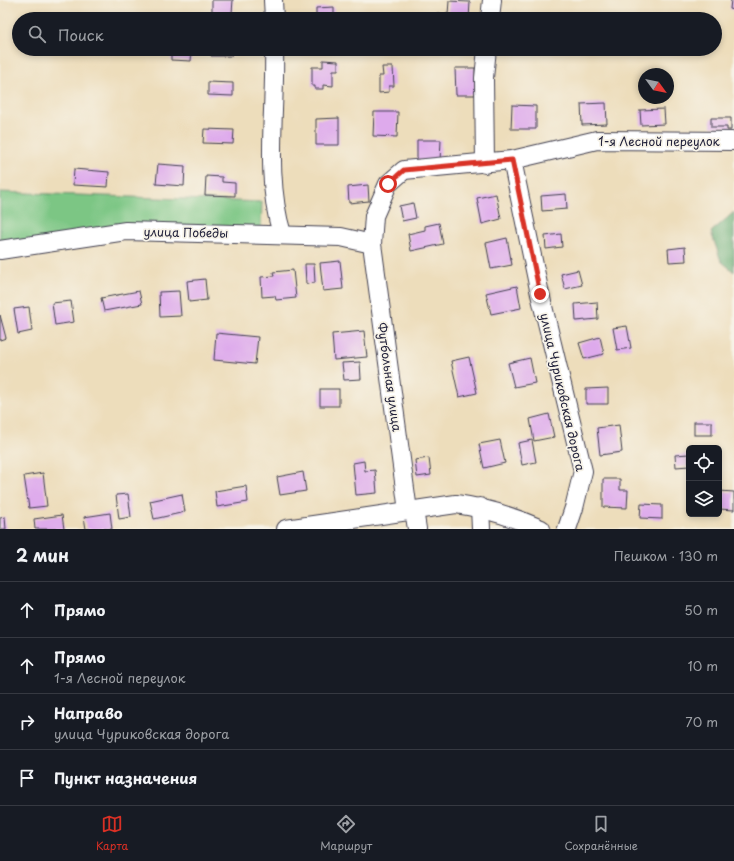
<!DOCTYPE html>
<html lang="ru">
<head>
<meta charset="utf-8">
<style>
  :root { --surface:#171b24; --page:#242831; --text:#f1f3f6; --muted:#9ea1a6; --line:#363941; --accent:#d93025 }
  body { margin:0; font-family:"Playpen Sans",sans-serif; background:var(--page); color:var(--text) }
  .controls { position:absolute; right:12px; bottom:12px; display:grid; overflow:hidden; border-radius:6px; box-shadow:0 2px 6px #0003 }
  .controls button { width:36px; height:36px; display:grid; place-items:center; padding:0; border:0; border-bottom:1px solid var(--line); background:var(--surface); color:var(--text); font:20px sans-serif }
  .compass { position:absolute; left:638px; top:68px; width:36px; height:36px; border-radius:50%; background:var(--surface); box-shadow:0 2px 6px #0003; rotate:123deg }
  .stop { position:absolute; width:12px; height:12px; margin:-9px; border:3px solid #d93025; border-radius:50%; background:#fff }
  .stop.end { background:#d93025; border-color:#fff; box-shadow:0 1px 4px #0008 }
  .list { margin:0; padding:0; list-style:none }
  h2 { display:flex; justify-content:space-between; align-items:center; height:52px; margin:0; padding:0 16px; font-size:17px }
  h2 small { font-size:13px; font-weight:400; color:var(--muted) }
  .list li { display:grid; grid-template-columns:26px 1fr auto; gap:12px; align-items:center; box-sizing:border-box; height:56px; padding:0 16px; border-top:1px solid var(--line) }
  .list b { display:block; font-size:15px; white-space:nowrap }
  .list p { margin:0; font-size:13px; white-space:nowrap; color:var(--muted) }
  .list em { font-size:13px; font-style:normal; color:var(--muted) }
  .icon { flex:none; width:22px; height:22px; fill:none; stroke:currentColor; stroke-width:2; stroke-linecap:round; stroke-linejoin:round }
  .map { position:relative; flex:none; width:734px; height:529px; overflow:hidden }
  .search { position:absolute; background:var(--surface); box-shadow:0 2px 6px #0003; left:12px; right:12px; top:12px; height:44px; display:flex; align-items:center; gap:10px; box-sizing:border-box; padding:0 14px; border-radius:22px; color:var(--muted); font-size:15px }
  .sheet { height:276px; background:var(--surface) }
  nav { display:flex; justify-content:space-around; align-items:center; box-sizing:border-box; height:56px; border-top:1px solid var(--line); background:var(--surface); font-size:11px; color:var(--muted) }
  nav a { display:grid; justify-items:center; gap:2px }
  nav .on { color:var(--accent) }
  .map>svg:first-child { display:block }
  .green { fill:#7cc684; stroke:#4f7460 }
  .forest { fill:#65ab72; stroke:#446656 }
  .building { fill:#deaaec }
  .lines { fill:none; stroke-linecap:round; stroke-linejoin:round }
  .minor-casing { stroke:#403e4e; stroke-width:20 }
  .minor { stroke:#fff; stroke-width:18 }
  .route { stroke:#d93025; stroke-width:5 }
  .labels { text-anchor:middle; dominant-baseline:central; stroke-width:3.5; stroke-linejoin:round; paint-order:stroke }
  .street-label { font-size:12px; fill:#22223b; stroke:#f7f3e8 }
</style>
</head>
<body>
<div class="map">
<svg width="734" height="529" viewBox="0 0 734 529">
  <rect width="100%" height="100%" fill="#f7f3e8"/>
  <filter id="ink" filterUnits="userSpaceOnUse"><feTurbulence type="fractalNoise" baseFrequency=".025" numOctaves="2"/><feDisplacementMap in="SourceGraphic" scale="8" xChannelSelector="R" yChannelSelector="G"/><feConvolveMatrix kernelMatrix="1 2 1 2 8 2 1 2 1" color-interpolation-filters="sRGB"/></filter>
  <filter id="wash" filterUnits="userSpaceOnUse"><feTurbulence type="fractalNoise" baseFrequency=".012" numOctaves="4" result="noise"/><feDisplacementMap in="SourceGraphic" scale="16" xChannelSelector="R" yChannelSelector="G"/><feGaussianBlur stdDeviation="0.9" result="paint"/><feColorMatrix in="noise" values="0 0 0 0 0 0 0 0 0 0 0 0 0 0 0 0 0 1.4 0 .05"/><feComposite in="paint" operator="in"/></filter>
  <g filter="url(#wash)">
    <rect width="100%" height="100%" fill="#edddbb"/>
    <polygon class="green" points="0,192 262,202 261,231 0,243"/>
    <polygon class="forest" points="734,212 734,272 721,261 711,232"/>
    <g id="blocks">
      <g class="building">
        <polygon points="212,0 233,0 232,13 212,13"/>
        <polygon points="731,0 734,0 734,10 730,9"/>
        <polygon points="449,1 470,2 469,19 437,19 437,13 448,14"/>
        <polygon points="334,7 334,19 316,19 316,8"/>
        <polygon points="171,49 192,49 191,61 171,60"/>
        <polygon points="211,49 233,49 232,56 211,56"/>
        <polygon points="323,60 338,61 338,70 333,70 333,86 323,85 323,89 315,89 315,86 312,86 312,67 323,67"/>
        <polygon points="382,67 393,67 394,86 389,86 389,92 379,93 379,76 383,76"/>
        <polygon points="455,68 475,68 475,95 456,95"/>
        <polygon points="208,82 233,83 233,96 208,95"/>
        <polygon points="606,103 607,124 582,125 581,104"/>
        <polygon points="512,105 536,106 536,129 511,129"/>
        <polygon points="664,109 665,124 641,125 640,110"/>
        <polygon points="374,112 398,112 397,137 373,136"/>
        <polygon points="339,118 339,145 316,145 316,119"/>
        <polygon points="711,118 731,118 731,130 727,130 727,127 711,127"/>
        <polygon points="204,129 234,130 233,144 203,143"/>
        <polygon points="417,140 441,140 440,161 417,161"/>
        <polygon points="158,164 185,166 184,186 156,184"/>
        <polygon points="74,169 109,172 108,187 73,185"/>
        <polygon points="206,176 222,177 222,182 235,183 235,196 205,195"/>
        <polygon points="368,185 369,201 349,203 348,187"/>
        <polygon points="496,194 501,219 482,224 477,198"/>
        <polygon points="566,194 567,209 542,211 541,196"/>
        <polygon points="413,203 416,218 402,221 399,206"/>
        <polygon points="439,223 443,244 411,251 408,234 425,230 425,226"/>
        <polygon points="561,234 562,247 546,249 545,236"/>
        <polygon points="507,238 512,265 491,269 486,243"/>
        <polygon points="685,247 686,261 669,262 668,249"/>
        <polygon points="340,261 343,289 323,291 320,263"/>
        <polygon points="305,264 314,264 315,283 306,284"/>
        <polygon points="293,270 296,298 276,300 275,296 262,297 261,277 274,276 273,272"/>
        <polygon points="578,270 582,285 565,289 561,274"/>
        <polygon points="205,279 207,300 189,302 187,281"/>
        <polygon points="517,286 521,308 491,314 486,293"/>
        <polygon points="139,291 142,304 104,311 101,298"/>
        <polygon points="179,291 181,316 160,317 159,292"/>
        <polygon points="71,301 74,322 55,325 52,303"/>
        <polygon points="597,302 598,319 576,321 575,304"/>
        <polygon points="29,307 32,331 18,334 14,309"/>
        <polygon points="0,315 6,338 0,340"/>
        <polygon points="627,326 631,348 617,350 613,328"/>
        <polygon points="364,331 367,357 334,360 332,334"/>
        <polygon points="216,333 258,337 255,364 214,360"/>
        <polygon points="600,337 604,354 584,359 579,343"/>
        <polygon points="469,357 477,393 459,397 451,361"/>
        <polygon points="530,358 535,383 514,387 508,363"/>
        <polygon points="360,362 361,379 344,380 342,363"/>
        <polygon points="608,388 608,404 586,404 586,389"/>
        <rect x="320" y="389" width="19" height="17"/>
        <polygon points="549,414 554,437 534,441 530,419"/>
        <rect x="694" y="422" width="18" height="13"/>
        <polygon points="619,425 622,452 600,455 597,428"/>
        <polygon points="500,440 505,463 484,468 479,444"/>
        <polygon points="532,440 536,462 522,465 518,443"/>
        <polygon points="689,454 689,466 676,467 675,455"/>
        <polygon points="429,458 431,475 417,477 415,460"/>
        <polygon points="364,461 365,471 375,470 377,493 356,495 353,463"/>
        <polygon points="303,472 306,491 280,495 277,477"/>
        <polygon points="43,473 47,506 29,508 24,476"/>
        <polygon points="603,479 620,479 620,490 628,490 627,508 603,507"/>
        <polygon points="246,486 248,502 217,507 215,491"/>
        <polygon points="719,491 734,492 734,510 719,509"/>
        <polygon points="128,494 131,517 119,519 116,495"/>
        <polygon points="182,494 185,512 154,519 150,501"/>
        <polygon points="641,504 662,505 662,519 640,518"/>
        <polygon points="110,513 112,529 86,529 84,517"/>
        <polygon points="62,515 64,529 35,529 34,519"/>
        <polygon points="5,517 6,529 0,529 0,518"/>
      </g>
    </g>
  </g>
  <g filter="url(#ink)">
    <use href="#blocks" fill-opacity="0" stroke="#403e4e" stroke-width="1"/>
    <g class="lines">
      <defs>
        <g id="minor">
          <polyline points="273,0 274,19"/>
          <polyline points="490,19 492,0"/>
          <path d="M 274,49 C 276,110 264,175 282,234"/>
          <polyline points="512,160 540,294 583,471 574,508 567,529"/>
          <polyline points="485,164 484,78 487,49"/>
          <polyline points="0,250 126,231 341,237 372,244"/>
          <polyline points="480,507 481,529"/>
          <polyline points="414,510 417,529"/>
          <polyline points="408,511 372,244 374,216 388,184 404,170 512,160 597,140 734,141"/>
          <path d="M 286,529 L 456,504 C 486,508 514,517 541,529"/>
        </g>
      </defs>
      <use href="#minor" class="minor-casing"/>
      <use href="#minor" class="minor"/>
    </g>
  </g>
  <g class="lines" filter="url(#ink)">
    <polyline class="route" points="388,184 404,170 512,160 540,294"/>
  </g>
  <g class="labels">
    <g class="street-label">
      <text x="659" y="141">1-я Лесной переулок</text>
      <text transform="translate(186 232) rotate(1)">улица Победы</text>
      <text transform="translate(390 377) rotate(82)">Футбольная улица</text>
      <text transform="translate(563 392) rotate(77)">улица Чуриковская дорога</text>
    </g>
  </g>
</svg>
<div class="controls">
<button><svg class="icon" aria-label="locate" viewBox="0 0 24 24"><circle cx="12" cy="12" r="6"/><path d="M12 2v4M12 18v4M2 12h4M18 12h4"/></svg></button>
<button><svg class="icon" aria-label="layers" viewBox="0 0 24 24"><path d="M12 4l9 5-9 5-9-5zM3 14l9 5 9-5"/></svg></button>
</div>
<svg class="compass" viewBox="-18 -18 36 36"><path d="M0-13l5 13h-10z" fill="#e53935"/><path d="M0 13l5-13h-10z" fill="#9ea1a6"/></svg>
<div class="stop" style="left:388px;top:184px"></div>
<div class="stop end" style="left:540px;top:294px"></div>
<div class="search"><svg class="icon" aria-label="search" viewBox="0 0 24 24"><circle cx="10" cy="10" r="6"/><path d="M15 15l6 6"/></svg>Поиск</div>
</div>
<section class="sheet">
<h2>2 мин<small>Пешком · 130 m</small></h2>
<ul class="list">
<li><svg class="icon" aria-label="ahead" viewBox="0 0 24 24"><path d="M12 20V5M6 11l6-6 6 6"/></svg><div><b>Прямо</b></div><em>50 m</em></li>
<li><svg class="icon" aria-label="ahead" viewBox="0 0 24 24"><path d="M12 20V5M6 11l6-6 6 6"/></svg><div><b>Прямо</b><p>1-я Лесной переулок</p></div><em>10 m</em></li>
<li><svg class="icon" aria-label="right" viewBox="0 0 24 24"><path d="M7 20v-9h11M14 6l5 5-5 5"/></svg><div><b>Направо</b><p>улица Чуриковская дорога</p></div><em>70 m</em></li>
<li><svg class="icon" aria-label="arrive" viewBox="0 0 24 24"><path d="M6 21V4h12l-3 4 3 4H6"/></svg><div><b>Пункт назначения</b></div></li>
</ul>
</section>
<nav>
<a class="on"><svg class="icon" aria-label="map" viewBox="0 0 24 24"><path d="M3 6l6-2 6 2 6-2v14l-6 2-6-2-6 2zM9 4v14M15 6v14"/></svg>Карта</a>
<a><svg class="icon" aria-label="directions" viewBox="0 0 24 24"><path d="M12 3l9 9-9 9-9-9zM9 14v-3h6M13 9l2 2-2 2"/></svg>Маршрут</a>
<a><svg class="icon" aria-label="saved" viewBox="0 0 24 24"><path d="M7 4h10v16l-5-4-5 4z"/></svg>Сохранённые</a>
</nav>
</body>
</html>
